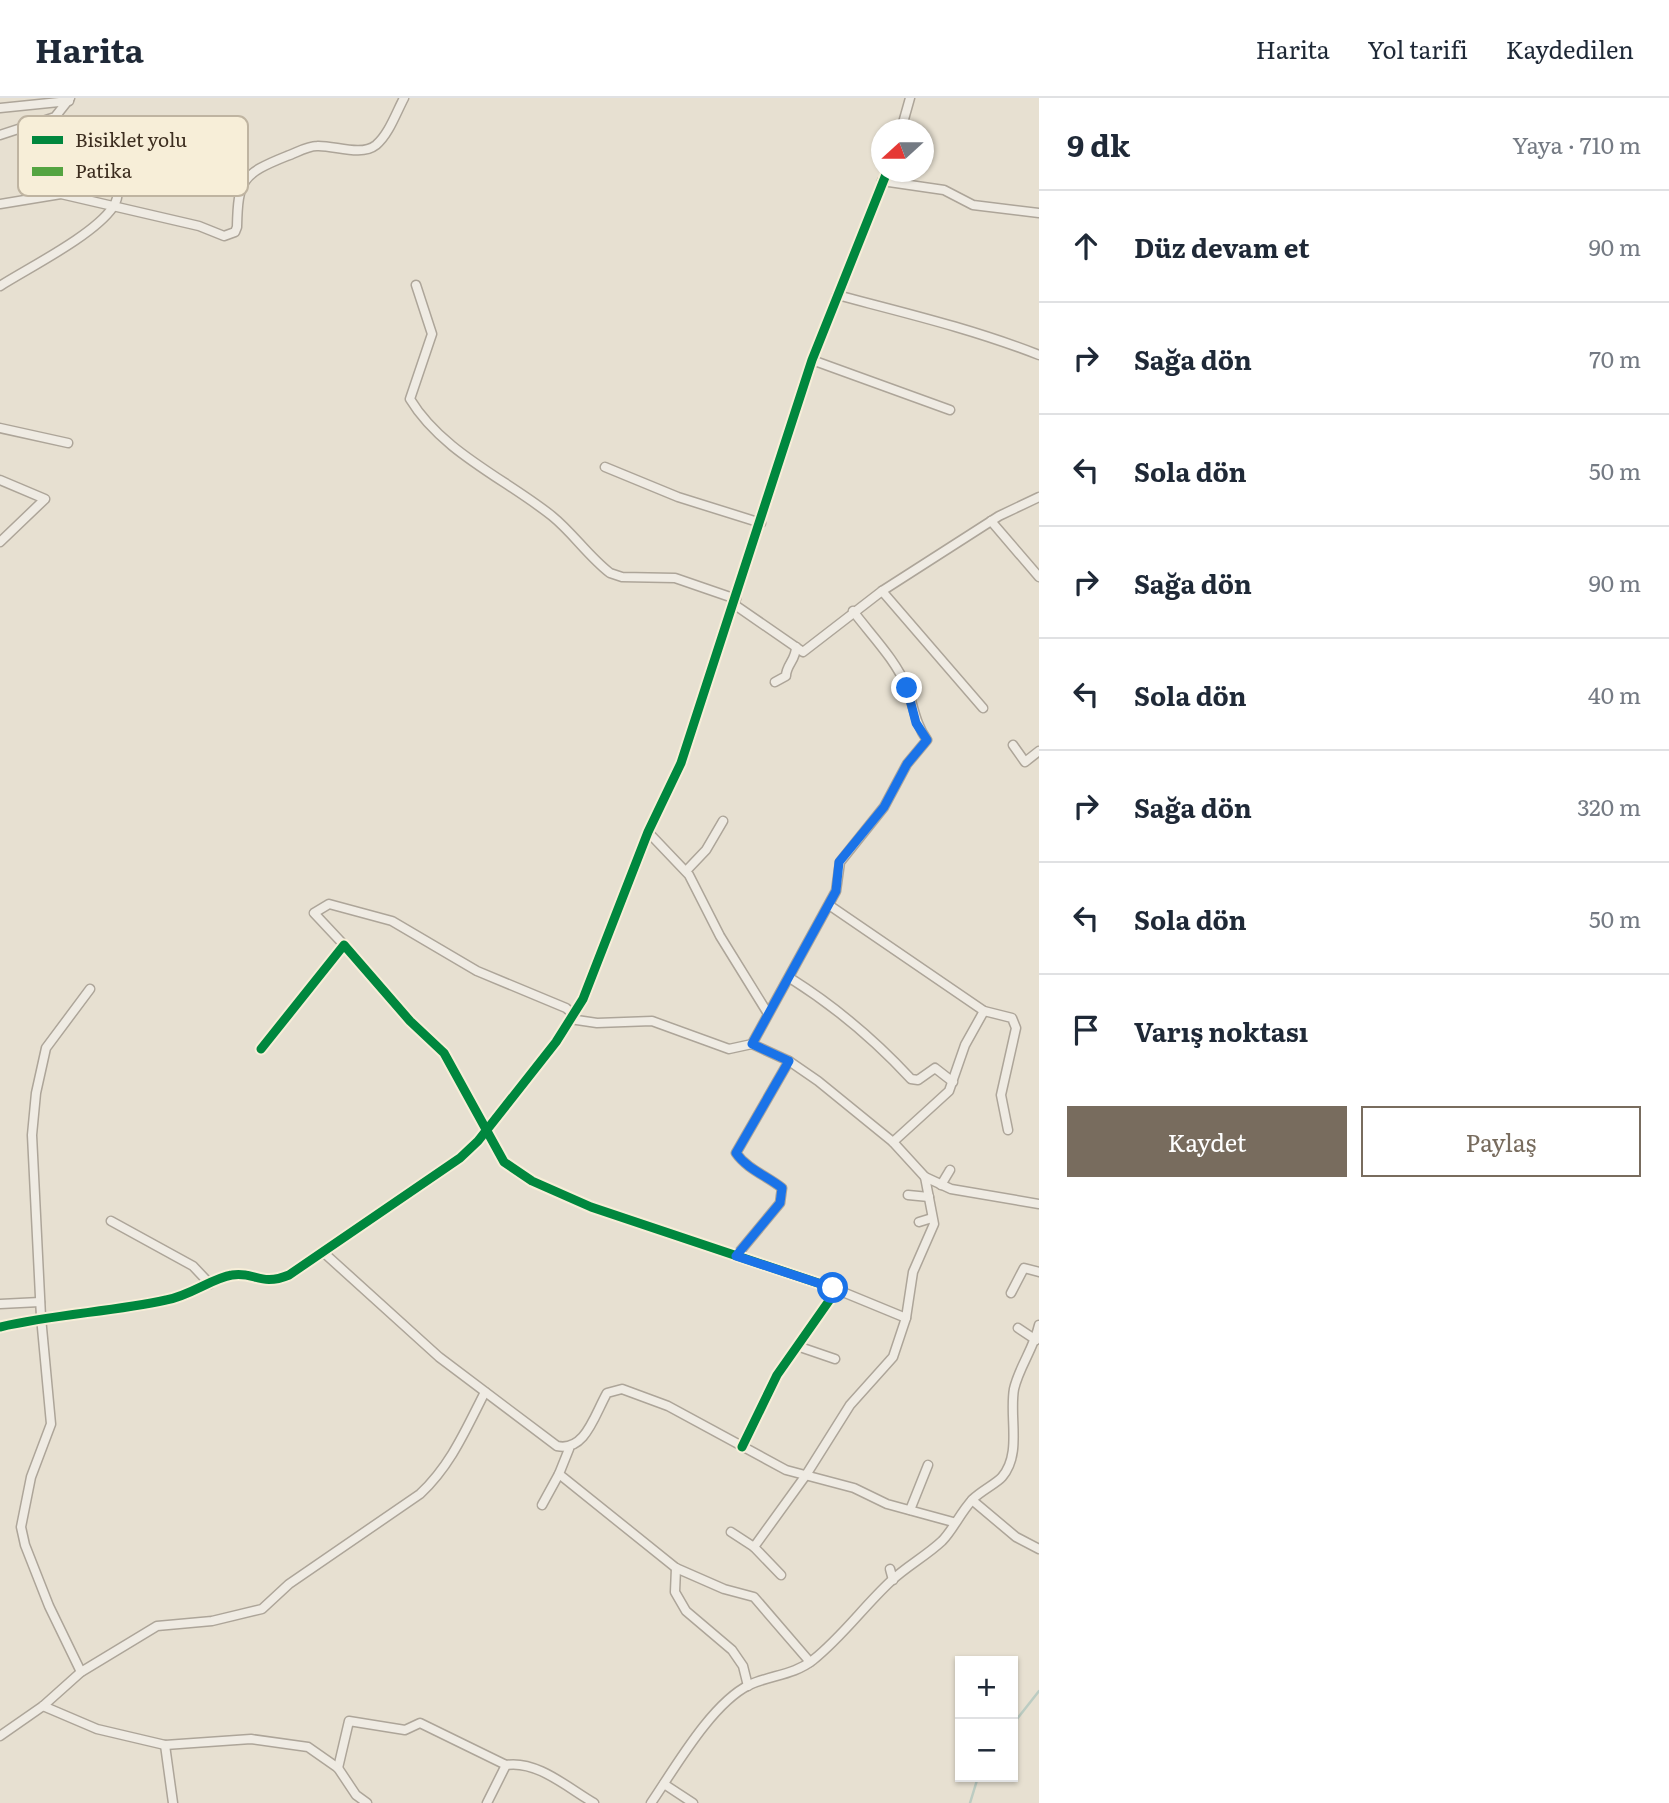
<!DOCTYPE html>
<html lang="tr">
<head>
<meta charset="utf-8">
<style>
  :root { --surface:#fff; --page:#f2f2f3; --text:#1f2937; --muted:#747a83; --line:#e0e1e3; --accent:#786c5e }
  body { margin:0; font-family:Literata,serif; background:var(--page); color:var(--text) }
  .controls { position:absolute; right:21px; bottom:21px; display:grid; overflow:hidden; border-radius:0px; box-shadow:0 2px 5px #0004 }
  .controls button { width:63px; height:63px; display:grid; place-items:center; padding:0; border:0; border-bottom:2px solid var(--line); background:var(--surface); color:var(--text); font:35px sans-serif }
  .compass { position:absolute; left:871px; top:21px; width:63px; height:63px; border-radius:50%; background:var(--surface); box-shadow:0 2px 5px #0004; rotate:249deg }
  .stop { position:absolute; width:21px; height:21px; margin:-16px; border:5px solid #1a73e8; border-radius:50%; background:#fff }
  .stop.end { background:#1a73e8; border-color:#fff; box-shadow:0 2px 7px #0008 }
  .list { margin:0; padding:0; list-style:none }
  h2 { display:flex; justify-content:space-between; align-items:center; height:91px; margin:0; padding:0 28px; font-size:30px }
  h2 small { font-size:23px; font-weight:400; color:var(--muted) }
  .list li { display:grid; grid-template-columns:46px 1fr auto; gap:21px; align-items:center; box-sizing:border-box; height:112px; padding:0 28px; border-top:2px solid var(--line) }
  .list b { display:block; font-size:26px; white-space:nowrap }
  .list em { font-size:23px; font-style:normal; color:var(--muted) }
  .actions { display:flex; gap:14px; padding:21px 28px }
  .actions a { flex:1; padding:16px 0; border:2px solid var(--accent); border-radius:0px; text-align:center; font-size:24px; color:var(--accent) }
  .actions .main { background:var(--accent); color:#fff }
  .icon { flex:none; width:38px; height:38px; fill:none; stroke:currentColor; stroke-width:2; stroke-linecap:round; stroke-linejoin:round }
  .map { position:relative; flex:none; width:1039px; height:1705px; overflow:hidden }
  header { display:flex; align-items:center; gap:42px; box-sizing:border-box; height:98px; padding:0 35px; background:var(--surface); border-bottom:2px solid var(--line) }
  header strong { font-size:33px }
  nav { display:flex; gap:38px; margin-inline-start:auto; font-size:24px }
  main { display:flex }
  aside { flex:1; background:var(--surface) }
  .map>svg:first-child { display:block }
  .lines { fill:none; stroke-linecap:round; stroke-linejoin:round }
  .stream { stroke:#bcccc2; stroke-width:2.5 }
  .minor-casing { stroke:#ada599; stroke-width:11 }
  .minor { stroke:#efebe3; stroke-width:8 }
  .quiet { stroke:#54a441; stroke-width:7; stroke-dasharray:14 7; stroke-linecap:butt }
  .cycleway-casing { stroke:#f7eed8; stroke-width:13 }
  .cycleway { stroke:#00873e; stroke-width:9 }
  .route { stroke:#1a73e8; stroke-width:9 }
  .key { fill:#f7eed8; stroke:#bfb4a1; stroke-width:2 }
  .key-label { font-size:19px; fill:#3d2e20 }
</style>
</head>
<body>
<header>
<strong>Harita</strong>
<nav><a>Harita</a><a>Yol tarifi</a><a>Kaydedilen</a></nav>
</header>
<main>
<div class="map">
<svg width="1039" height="1705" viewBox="0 0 1039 1705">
  <rect width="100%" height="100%" fill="#e7e0d1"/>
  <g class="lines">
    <g class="stream">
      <polyline points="1013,1626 1039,1593"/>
      <polyline points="970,1705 978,1679"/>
    </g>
    <defs>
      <g id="minor">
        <polyline points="0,10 69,3"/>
        <polyline points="901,32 910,0"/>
        <polyline points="0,37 55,19 70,0"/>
        <polyline points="882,83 944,92 973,107 1039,115"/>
        <path d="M 0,106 L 61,96 L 199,128 L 224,138 L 235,134 L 237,129 C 238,82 242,76 287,58 C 296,55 307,48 317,48 C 334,47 361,59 376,47 C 389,36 396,15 404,0"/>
        <path d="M 416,187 L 432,236 L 410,301 C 442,354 506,381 552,418 C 573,435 588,458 610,475 L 622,479 L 675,480 L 736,501"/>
        <path d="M 0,188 C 30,169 94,137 113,109 C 122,96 118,70 110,57 L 93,48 L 70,55"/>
        <path d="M 837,197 C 905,215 973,231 1039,257"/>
        <polyline points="812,262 950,312"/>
        <polyline points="0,330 68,345"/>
        <polyline points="605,369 678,399 761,425"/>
        <polyline points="0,382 45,401 0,444"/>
        <polyline points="991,423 1039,479"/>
        <polyline points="882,493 983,610"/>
        <polyline points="735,507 803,554 882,493 999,418 1039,399"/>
        <path d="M 775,584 L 786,578 C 786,567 796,562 796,549"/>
        <polyline points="1013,647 1025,664 1039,653"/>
        <polyline points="648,734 689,777 720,838 767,914"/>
        <polyline points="686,773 706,752 723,723"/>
        <polyline points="829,807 984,913 1012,920 1016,930 1001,997 1008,1032"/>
        <polyline points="344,847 314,815 329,806 392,823 477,873 566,910 573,916"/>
        <path d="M 790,880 C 836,909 874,941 911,981 L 918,982 L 935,970 L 953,984"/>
        <polyline points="570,921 597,925 652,923 729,951 752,946 789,963 818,983 893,1044 925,1079 951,1091 1039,1106"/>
        <path d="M 752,946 L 836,793 L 840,764 L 884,709 L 907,666 L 927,642 C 915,625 914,609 907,590 C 896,562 871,537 853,513"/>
        <polyline points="261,951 344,847 410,923 444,955 504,1064 532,1083 591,1109 833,1190 831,1200 777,1277 742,1349"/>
        <polyline points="893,1044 949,993 965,947 984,913"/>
        <polyline points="941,1087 950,1072"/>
        <polyline points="908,1097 929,1099"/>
        <polyline points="111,1123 193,1168 210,1186"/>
        <polyline points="919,1124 932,1120"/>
        <path d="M 323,1154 L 439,1259 L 557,1348 C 585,1354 594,1318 607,1295 L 622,1291 L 668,1308 L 786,1372 L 854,1390 L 887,1406 L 953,1424"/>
        <path d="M 736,1158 L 780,1105 L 782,1090 C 767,1078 747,1071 736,1055 L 789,963"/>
        <polyline points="833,1190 906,1220"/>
        <polyline points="1011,1195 1024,1170 1039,1174"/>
        <polyline points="0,1206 40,1204"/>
        <path d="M 0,1229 C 55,1216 111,1214 166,1202 C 190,1198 212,1180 232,1177 C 255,1173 260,1189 289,1177 L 460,1060 L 478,1043 L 556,944 L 583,901 L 648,734 L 681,665 L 812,262 L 887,74"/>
        <polyline points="1018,1230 1036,1242"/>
        <polyline points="797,1248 835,1261"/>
        <polyline points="569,1351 559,1376 676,1470 724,1491 754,1499 810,1564"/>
        <polyline points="972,1402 1016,1439 1039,1451"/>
        <polyline points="542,1407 559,1376"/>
        <polyline points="910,1412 928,1367"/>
        <polyline points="731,1434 754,1449 781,1477"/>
        <polyline points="754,1449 806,1377 850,1307 893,1259 906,1220 913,1174 934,1126 925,1079"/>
        <polyline points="676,1470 675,1494 686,1513 732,1552 743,1568 748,1588"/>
        <polyline points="890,1471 893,1482"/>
        <polyline points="81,1574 49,1508 25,1447 21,1429 31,1379 51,1326 41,1219 32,1037 36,995 46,950 90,891"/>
        <polyline points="43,1608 97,1631 165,1647 251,1641 308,1649 338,1670 356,1697 367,1705"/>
        <path d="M 0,1638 L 43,1608 L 81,1574 L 157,1528 L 212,1523 L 262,1511 L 289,1486 L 420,1396 C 451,1367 466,1331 485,1294"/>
        <polyline points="165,1647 173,1705"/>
        <path d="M 338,1670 L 349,1623 L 405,1632 L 420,1625 L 506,1667 C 537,1662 568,1690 594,1705"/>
        <polyline points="664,1686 693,1705"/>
        <polyline points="487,1705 506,1667"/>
        <path d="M 651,1705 C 675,1670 711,1606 749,1587 C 771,1577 794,1577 813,1562 C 842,1539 864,1508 891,1483 C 907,1468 926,1458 942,1443 C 953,1432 960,1415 973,1401 C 981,1393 997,1385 1002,1379 C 1022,1356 1009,1319 1014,1291 C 1019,1269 1034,1250 1039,1227"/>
      </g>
    </defs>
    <use href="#minor" class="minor-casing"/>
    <use href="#minor" class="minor"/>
    <path class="quiet" d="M 736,1158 L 780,1105 L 782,1090 C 767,1078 747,1071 736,1055 L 789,963"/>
    <defs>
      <g id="cycleway">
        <polyline points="261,951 344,847 410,923 444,955 504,1064 532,1083 591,1109 833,1190 831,1200 777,1277 742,1349"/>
        <path d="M 0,1229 C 55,1216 111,1214 166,1202 C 190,1198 212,1180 232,1177 C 255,1173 260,1189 289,1177 L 460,1060 L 478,1043 L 556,944 L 583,901 L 648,734 L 681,665 L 812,262 L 887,74"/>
      </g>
    </defs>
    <use href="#cycleway" class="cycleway-casing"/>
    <use href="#cycleway" class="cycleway"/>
  </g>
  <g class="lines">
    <path class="route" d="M 833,1190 L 736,1158 L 780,1105 L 782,1090 C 767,1078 747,1071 736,1055 L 789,963 L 752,946 L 836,793 L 839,764 L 884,709 L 907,666 L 927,642 L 916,625 L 907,590"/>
  </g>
  <rect x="18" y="18" width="230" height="80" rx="10" class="key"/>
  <rect x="32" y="38" width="31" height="8" fill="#00873e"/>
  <rect x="32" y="69" width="31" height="9" fill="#54a441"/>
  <g class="key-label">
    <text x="75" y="49">Bisiklet yolu</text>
    <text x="75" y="80">Patika</text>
  </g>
</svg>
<div class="controls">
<button>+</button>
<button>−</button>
</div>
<svg class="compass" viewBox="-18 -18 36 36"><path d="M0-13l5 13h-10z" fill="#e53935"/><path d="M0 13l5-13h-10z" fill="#747a83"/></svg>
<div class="stop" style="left:833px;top:1190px"></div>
<div class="stop end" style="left:907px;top:590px"></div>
</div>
<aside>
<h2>9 dk<small>Yaya · 710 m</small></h2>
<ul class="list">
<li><svg class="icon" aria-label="ahead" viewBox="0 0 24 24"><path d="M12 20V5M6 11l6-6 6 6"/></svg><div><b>Düz devam et</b></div><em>90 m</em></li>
<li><svg class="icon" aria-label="right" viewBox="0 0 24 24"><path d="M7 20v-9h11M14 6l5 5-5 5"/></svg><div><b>Sağa dön</b></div><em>70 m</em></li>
<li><svg class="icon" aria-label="left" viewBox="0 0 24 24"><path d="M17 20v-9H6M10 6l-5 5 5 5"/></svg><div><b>Sola dön</b></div><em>50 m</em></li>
<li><svg class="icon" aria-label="right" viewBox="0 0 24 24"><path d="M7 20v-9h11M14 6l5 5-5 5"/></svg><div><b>Sağa dön</b></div><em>90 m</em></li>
<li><svg class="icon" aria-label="left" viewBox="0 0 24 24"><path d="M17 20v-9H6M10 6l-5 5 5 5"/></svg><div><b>Sola dön</b></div><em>40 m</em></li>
<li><svg class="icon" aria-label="right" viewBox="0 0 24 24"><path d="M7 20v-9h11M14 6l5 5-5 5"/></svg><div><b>Sağa dön</b></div><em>320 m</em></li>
<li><svg class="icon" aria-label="left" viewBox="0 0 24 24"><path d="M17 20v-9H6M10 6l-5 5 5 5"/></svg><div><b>Sola dön</b></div><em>50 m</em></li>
<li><svg class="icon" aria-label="arrive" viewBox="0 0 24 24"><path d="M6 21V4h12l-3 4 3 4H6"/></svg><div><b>Varış noktası</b></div></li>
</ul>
<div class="actions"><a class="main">Kaydet</a><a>Paylaş</a></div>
</aside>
</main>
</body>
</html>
